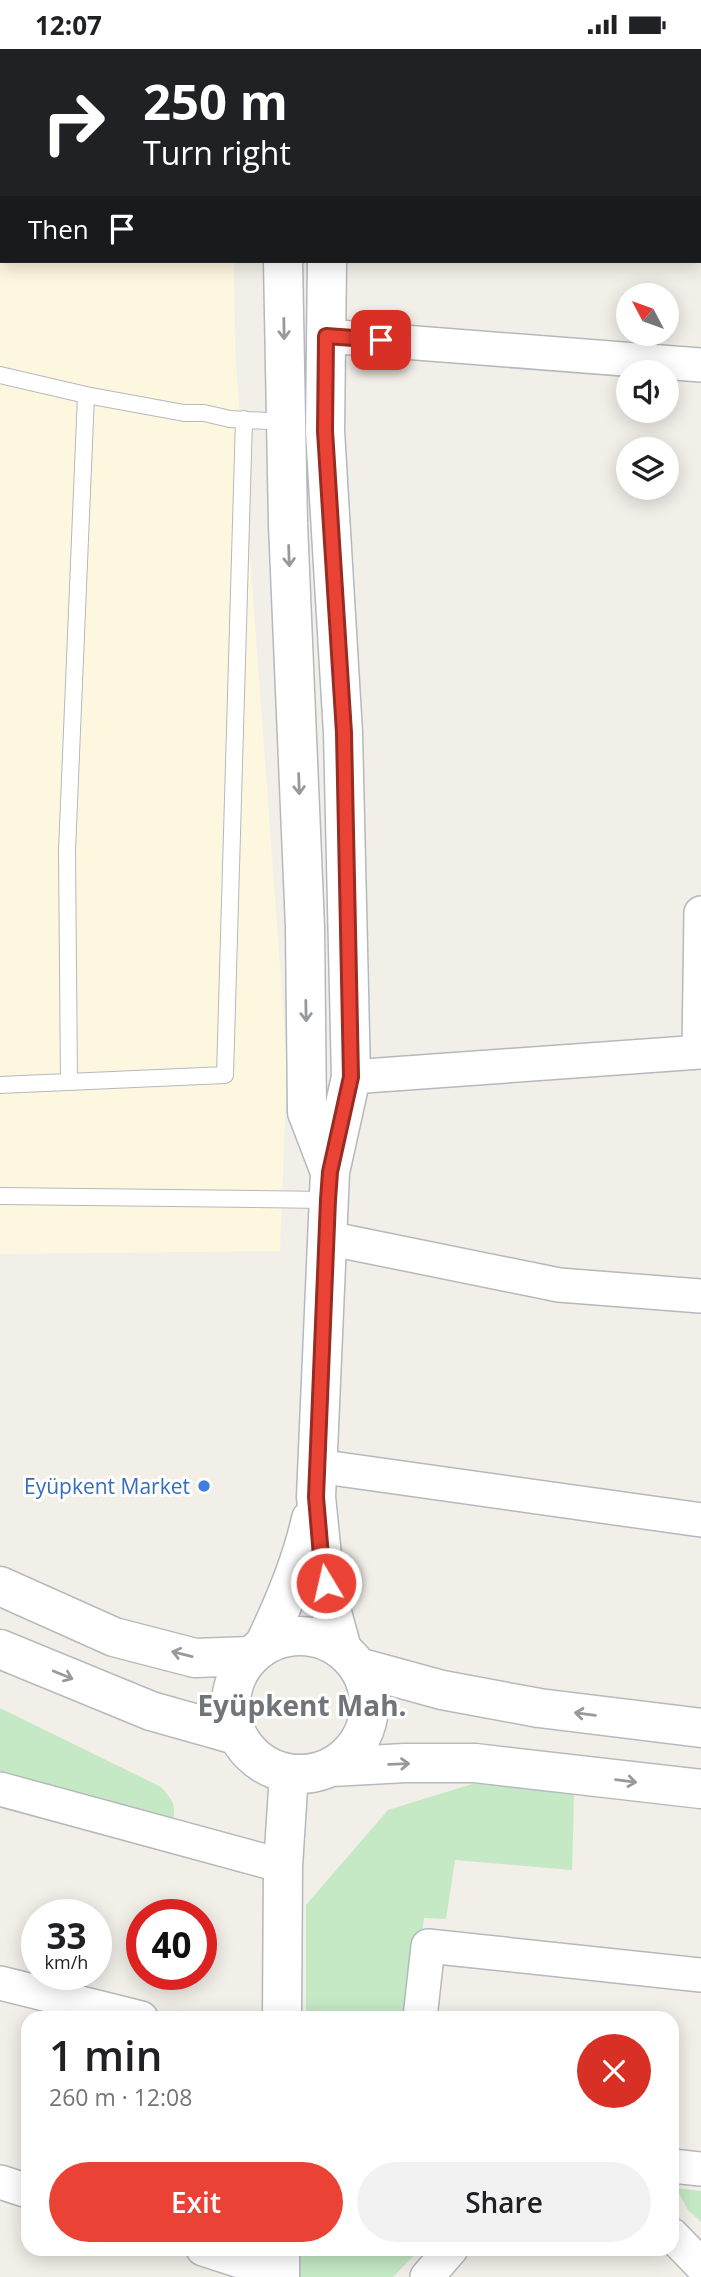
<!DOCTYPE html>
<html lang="en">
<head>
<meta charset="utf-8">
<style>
	:root { --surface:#fff; --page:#f2f2f2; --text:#202124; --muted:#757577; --accent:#ea4335 }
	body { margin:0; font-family:"Open Sans",sans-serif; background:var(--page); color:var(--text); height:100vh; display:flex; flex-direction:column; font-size:26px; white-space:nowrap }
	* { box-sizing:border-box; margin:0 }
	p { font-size:23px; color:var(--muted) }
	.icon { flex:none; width:38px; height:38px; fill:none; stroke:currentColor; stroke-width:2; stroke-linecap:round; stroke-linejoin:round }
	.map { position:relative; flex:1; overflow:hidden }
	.panel { position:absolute; left:21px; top:1962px; width:658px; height:245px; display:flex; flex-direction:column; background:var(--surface); border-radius:21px; box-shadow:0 4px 18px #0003 }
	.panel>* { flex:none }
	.hud { position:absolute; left:0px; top:0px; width:702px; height:214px; box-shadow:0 4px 18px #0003; background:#202124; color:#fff; overflow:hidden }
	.needle { width:46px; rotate:311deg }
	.controls { position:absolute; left:616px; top:234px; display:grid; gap:14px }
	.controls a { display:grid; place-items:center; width:63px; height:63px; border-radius:50%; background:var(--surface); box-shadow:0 4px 18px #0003; font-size:35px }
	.speed { position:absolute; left:21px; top:1850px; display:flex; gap:14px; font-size:35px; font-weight:700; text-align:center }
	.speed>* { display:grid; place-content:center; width:91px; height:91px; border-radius:50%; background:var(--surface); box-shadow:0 4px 18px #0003; line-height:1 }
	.speed small { font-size:18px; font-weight:400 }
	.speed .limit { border:10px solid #d22; background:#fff; color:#111 }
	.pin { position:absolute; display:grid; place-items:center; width:60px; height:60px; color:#fff; margin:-30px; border-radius:14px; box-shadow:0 4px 10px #0006 }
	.me { position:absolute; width:77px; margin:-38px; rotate:351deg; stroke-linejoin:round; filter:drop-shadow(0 0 5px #0008) }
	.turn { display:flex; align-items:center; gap:24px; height:147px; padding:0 28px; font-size:32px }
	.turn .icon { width:91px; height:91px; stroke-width:2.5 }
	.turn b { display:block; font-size:49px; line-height:60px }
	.then { display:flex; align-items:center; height:66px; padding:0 28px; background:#0003; gap:14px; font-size:26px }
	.round { display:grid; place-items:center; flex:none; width:74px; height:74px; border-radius:37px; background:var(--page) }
	.summary { display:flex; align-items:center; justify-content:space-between; height:119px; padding:0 28px }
	h1 { font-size:42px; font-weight:600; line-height:52px }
	.action { display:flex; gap:14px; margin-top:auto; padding:14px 28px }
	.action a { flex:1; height:80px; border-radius:42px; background:var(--accent); color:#fff; font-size:28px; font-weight:600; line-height:80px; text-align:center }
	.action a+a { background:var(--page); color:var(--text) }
	.status { display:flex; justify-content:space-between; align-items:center; height:49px; padding:0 35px; background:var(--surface); direction:ltr }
	.status svg { height:19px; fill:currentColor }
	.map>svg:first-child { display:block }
</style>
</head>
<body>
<div class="status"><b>12:07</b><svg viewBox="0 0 49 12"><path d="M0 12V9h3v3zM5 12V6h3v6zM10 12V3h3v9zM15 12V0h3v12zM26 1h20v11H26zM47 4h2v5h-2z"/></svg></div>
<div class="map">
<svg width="701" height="2228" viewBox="0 0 701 2228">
	<rect width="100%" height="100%" fill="#f1efe8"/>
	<path fill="#fef7e0" d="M0 0H233V2H2V212H234L235 301 287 1014 280 1202 0 1205Z"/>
	<path fill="#c5e8c5" d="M0 1659 161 1738C175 1753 178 1760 169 1780L0 1726Z
		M482 1732 574 1745 572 1821 455 1811 446 1870 424 1869 411 1969H306V1856L388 1761Z
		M676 2139 701 2142V2173L688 2161Z
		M300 2200H420L393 2228H300Z"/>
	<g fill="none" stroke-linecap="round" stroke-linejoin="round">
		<g stroke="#b5b8bc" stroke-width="18">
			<path id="service" d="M0 326 86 346 184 364H204L230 370 286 373
				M69 1033 67 802 86 346
				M0 1036 225 1026 244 370
				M0 1147 328 1151"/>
		</g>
		<g stroke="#b5b8bc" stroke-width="36">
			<path id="minor" d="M326 287 701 316
				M699 1003 701 864
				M351 1028 701 1003
				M327 1189 559 1236 701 1247
				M317 1417 701 1471
				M0 1740 283 1817
				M0 1934 141 1969
				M420 1969 428 1897 701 1926
				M672 2117 701 2120
				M0 2133 28 2142
				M672 2186 701 2216
				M203 2200 280 2225
				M427 2228 451 2200"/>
		</g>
		<g stroke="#b5b8bc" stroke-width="41">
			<path id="tertiary" d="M280 0V2
				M330 2V0
				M283 212 288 475 305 878 307 1063 330 1123
				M327 212 325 382 343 684 351 1028 330 1123 316 1448 322 1507 331 1560 342 1600
				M264 1596C284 1555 301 1515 311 1470
				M282 1969 283 1817 289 1725
				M280 2228V2200"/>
		</g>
		<g stroke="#b6babf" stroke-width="41">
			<path id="secondary" d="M0 1537 114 1588 195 1609 250 1607
				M231 1656a69 69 0 1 1 138 0a69 69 0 1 1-138 0Z
				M0 1600 151 1662 236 1686
				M358 1618 442 1641 539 1659 701 1679
				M331 1718 405 1714H475L701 1740"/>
		</g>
		<use href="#service" stroke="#fff" stroke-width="16"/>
		<use href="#minor" stroke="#fff" stroke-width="33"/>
		<use href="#tertiary" stroke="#fff" stroke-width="38"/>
		<use href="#secondary" stroke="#fff" stroke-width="38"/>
	</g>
	<defs><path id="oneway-shaft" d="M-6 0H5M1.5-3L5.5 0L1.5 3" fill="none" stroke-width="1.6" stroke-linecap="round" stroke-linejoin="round" transform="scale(1.75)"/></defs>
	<g stroke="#979a9d">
		<use href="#oneway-shaft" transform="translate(284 280) rotate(89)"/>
		<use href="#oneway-shaft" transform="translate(289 507) rotate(88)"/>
		<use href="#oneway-shaft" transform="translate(299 735) rotate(88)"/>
		<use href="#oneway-shaft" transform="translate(306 962) rotate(89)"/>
		<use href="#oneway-shaft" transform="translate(182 1605) rotate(-166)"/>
		<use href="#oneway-shaft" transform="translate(63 1626) rotate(22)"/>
		<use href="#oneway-shaft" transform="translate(585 1665) rotate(-173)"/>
		<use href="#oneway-shaft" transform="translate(399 1715) rotate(-2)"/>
		<use href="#oneway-shaft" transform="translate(626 1732) rotate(7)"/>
	</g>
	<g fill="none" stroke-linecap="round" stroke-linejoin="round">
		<g stroke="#982c22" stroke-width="18">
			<path id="route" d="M326 1534 321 1507 316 1448 328 1151 330 1123 351 1028 344 684 325 382 326 287 381 291"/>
		</g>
		<use href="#route" stroke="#ea4335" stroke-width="12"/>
	</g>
	<circle fill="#3f7fe0" stroke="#fff" stroke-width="2.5" cx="204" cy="1437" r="7"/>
	<g text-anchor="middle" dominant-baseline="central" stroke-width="6" stroke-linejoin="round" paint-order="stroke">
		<g font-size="21" fill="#366cbe" stroke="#fff" text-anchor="end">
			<text x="190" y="1437">Eyüpkent Market</text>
		</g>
		<g font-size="28" font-weight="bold" fill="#70757a" stroke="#fff">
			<text x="302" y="1656">Eyüpkent Mah.</text>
		</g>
	</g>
</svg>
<div class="controls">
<a><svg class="needle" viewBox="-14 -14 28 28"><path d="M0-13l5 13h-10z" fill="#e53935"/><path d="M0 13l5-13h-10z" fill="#757577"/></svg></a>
<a><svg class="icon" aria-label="sound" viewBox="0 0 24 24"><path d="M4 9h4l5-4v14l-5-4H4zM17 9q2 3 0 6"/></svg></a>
<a><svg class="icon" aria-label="layers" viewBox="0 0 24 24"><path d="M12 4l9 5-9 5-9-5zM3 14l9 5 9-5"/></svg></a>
</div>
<div class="speed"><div>33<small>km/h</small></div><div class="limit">40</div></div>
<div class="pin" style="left:381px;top:291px;background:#d93025"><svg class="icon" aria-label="arrive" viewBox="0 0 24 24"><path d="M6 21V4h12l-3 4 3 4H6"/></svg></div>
<svg class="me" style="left:326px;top:1534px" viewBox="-20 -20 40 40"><circle r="17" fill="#ea4335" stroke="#fff" stroke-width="3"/><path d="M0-11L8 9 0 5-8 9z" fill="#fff"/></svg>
<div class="hud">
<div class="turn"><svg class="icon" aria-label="right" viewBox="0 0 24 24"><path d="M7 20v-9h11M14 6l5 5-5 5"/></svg><div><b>250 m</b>Turn right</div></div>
<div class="then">Then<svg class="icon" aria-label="arrive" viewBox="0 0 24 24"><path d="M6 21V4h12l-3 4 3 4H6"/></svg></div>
</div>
<section class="panel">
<div class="summary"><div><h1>1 min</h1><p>260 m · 12:08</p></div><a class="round" style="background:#d93025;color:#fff"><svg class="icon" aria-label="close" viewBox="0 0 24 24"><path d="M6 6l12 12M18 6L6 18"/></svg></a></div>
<div class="action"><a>Exit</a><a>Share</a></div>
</section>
</div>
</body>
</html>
